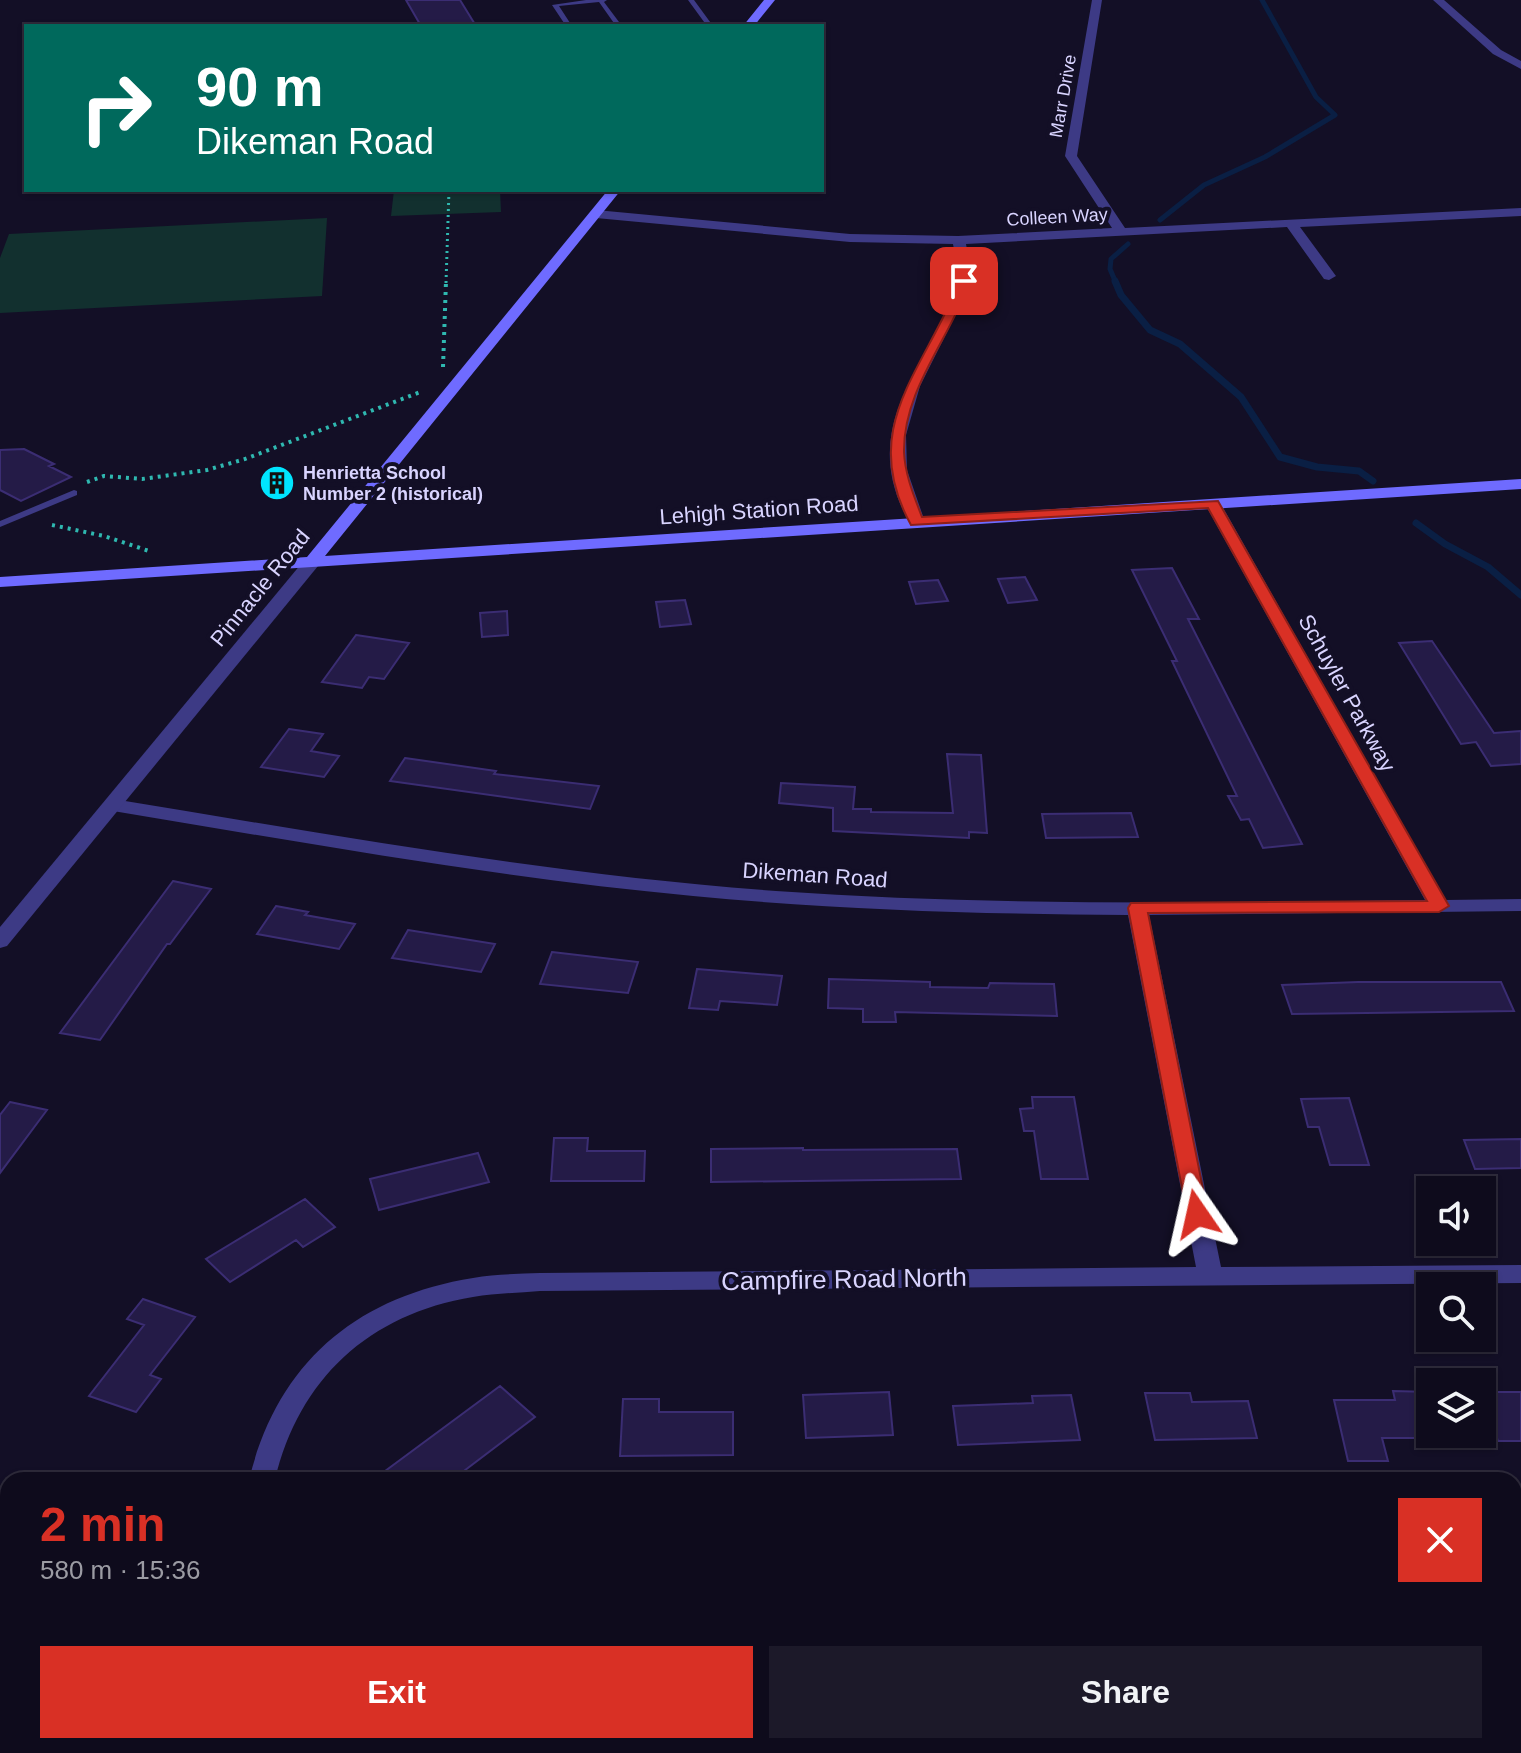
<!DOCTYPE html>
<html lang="en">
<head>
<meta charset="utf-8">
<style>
	:root { --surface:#0e0b1c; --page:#1c1929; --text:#f1f3f6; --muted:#9b9ba3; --line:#2e2b3b; --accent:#d93025 }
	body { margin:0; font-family:Helvetica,sans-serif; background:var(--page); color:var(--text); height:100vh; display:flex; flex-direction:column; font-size:30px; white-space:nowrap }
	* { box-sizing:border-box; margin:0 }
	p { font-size:26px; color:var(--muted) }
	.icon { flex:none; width:44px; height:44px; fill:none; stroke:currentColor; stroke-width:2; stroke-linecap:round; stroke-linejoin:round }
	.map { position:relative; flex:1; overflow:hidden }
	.details { position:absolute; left:0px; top:1472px; width:1522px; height:282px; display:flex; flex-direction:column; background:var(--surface); border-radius:24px 24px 0 0; box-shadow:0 2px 6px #0004,0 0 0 2px var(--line) }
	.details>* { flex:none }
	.hud { position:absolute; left:24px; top:24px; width:800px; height:168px; border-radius:0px; box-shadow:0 2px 6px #0004,0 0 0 2px var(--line); background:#00695c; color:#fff; overflow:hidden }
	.tools { position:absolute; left:1416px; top:1176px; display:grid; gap:16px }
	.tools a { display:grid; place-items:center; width:80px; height:80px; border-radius:0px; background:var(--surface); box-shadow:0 2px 6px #0004,0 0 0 2px var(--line); font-size:40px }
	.pin { position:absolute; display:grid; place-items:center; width:68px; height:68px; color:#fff; margin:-34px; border-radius:16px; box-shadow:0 4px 12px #0006 }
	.me { position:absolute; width:88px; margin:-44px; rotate:349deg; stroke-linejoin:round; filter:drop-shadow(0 0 6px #0008) }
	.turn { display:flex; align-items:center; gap:28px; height:168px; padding:0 40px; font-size:36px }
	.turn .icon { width:104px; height:104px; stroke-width:2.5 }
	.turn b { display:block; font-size:56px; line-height:68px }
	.round { display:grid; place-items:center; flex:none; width:84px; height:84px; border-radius:0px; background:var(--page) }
	.head { display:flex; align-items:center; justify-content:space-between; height:136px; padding:0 40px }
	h1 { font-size:48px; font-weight:800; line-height:60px; color:var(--accent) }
	.action { display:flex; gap:16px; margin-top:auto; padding:16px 40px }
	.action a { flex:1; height:92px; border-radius:0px; background:var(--accent); color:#fff; font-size:32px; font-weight:800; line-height:92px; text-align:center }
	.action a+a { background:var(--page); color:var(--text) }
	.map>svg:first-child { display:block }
</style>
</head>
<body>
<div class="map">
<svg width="1521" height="1753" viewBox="0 0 1521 1753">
	<rect width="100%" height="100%" fill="#130f26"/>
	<path fill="#12302f" d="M394 190H500L501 212 391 216Z
		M327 218 322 296 0 313V258L9 234Z"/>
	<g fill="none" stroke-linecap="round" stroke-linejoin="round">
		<path stroke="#0a1f44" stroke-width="5" d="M1160 220 1204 185 1265 157 1335 115 1316 97 1262 0
			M1116 283 1110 269 1111 259 1128 244"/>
		<path stroke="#0a1f44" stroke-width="7" d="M1115 281 1121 295 1150 330 1180 344 1241 397 1280 457 1317 467 1359 471 1373 481
			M1416 523 1445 544 1488 567 1521 595"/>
	</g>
	<path fill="#241b47" stroke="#3b2d73" stroke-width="2" d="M406 0H460L476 26H421Z
		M24 449 54 464 49 466 71 477 21 501 0 490V450Z
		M1172 568 1199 619H1188L1302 844 1263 848 1249 819 1241 820 1228 796H1237L1172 661H1177L1132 570Z
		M1025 577 1037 600 1008 603 998 579Z
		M938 580 948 601 916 604 909 582Z
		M685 600 691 624 660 627 656 602Z
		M507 611 508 635 482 637 480 613Z
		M356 635 409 643 384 679 369 677 362 688 322 682Z
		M1432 641 1494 733 1521 731V764L1491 766 1476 742 1461 744 1399 643Z
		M289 729 323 734 311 751 339 756 324 777 261 767Z
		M947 754 981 755 987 833 969 832V838L833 831V808L779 803 781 783 855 787 853 809H871V812L953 813Z
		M405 758 496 771 494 774 599 786 590 809 390 781Z
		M1131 813 1138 837 1046 838 1042 814Z
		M173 881 211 889 170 944H167L100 1040 60 1033Z
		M276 906 308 912 305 915 355 924 339 949 257 934Z
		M408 930 495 944 481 972 392 958Z
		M552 952 638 962 628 993 540 984Z
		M697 969 782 976 777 1005 720 1001 718 1010 689 1008Z
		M829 979 930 982V987L988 988 990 983 1054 984 1057 1016 895 1012 896 1022H863V1009L828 1008Z
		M1358 982H1501L1514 1011 1292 1014 1282 985Z
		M1032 1097H1074L1088 1179H1041L1034 1131H1024L1020 1109 1033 1108Z
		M1349 1098 1369 1165H1330L1319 1127H1308L1301 1099Z
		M10 1102 47 1110 0 1173V1115Z
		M554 1138H588L587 1151H645L644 1181H551Z
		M1521 1139V1168L1475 1169 1464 1140Z
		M803 1148V1150L957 1149 961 1179 711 1182V1149Z
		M478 1153 489 1182 379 1210 370 1179Z
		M305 1199 335 1227 303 1247 296 1240 230 1282 206 1259Z
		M143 1299 195 1317 150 1375 161 1379 136 1412 89 1396 144 1325 127 1319Z
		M500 1386 535 1417 452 1480H373Z
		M1393 1391 1430 1392V1438H1382L1388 1461H1348L1334 1400H1395Z
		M889 1392 893 1435 806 1438 803 1395Z
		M1482 1392H1521V1441H1498Z
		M1145 1393H1190L1192 1402 1248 1401 1257 1438 1155 1440Z
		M1071 1395 1080 1440 958 1445 953 1406 1033 1403 1032 1396Z
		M623 1399H659V1412H733V1455L620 1456Z"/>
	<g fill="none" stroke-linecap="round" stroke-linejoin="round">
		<path stroke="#2fb8b0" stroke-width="3" stroke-dasharray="2 4" stroke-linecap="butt" d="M446 283 449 190"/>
		<path stroke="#2fb8b0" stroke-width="4" stroke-dasharray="3 5" stroke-linecap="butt" d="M443 367 446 281
			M87 482 104 476 142 479 207 470 245 459 423 391
			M52 525 104 536 152 552"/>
		<path fill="#3d3a85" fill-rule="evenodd" d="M586 0H607L604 2 622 26H616L599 2 559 6 572 26H566L552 5Z
			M688 0H694L713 26H707Z
			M74 490 77 491V495L0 527V521Z"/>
		<path fill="#3d3a85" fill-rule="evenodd" d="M1092 0H1102L1077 156 1125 228 1521 208V216L1300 227 1336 276 1329 280 1324 279 1287 227 966 244 971 272 969 288 920 386 906 435 907 470 925 522 923 525H911C855 430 924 372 956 288L958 272 953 244 850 242 596 218 590 214 596 210 850 234 958 236 1112 228 1065 156Z
			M1433 0H1444L1501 50 1521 61V69L1493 54Z
			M1213 499 1221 504 1445 900 1521 899V911L1149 915 1221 1267 1521 1265V1283L540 1291C518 1293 495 1293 473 1297 369 1314 299 1379 275 1480H249C277 1364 355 1297 473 1278 495 1274 518 1274 540 1273L1196 1267 1128 915C983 914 838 910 693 896 499 878 306 843 113 811L103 805 106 801 113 799C333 835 553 875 776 891 992 906 1209 903 1425 900L1205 504Z
			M229 1746H259V1753H229Z"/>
		<path fill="#3d3a85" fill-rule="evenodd" d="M312 557 318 558 320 562 318 566 7 946 0 948V927L306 558Z"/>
		<path fill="#6f6bff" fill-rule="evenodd" d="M764 0H775L754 26H743Z
			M608 190H621L325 556 1521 479V489L0 587V577L307 557Z"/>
	</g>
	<path fill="#d93025" stroke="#8d1f18" stroke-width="2" d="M960 278 970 281C951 337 903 389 904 452 905 475 914 496 922 517L1218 501 1449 906 1439 912 1148 913 1208 1214 1205 1219H1190L1187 1214 1128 908 1131 903 1427 901 1208 508 911 525C861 434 915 380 951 301 954 293 956 285 960 278Z"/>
	<defs>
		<g id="building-disc" transform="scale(1.8)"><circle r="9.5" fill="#00e5ff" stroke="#130f26"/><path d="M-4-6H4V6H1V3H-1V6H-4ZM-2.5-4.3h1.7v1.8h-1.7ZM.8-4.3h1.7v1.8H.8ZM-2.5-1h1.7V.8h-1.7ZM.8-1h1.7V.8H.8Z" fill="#111"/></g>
	</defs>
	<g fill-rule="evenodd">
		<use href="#building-disc" x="277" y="483"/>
	</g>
	<g text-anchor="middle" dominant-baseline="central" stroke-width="8" stroke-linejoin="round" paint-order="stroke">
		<g font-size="18" fill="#d9d4ff" stroke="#130f26">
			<text transform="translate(1063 96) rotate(-80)">Marr Drive</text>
			<text transform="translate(1057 217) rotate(-3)">Colleen Way</text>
		</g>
		<g font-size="18" font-weight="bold" fill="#d9d4ff" stroke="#130f26" text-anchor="start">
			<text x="303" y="473">Henrietta School<tspan x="303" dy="21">Number 2 (historical)</tspan></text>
		</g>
		<g font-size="22" fill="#d9d4ff" stroke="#130f26">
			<text transform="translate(759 510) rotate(-4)">Lehigh Station Road</text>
			<text transform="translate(260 588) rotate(-51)">Pinnacle Road</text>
			<text transform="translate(1347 693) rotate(61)">Schuyler Parkway</text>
			<text transform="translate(815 875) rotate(4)">Dikeman Road</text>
		</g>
		<g font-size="26" fill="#d9d4ff" stroke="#130f26">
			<text transform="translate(844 1279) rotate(-1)">Campfire Road North</text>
		</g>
	</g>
</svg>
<div class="tools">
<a><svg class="icon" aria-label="sound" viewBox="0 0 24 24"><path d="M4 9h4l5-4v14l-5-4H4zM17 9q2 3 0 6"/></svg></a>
<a><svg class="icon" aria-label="search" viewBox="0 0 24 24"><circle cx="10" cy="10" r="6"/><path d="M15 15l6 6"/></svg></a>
<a><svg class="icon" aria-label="layers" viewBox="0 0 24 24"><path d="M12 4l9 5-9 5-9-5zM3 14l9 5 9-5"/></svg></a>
</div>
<div class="pin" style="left:964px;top:281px;background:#d93025"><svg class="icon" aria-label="arrive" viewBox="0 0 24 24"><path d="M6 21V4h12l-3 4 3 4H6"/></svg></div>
<svg class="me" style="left:1197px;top:1214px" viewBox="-20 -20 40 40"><path d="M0-17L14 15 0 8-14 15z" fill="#d93025" stroke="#fff" stroke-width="4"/></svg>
<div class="hud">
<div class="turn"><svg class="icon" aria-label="right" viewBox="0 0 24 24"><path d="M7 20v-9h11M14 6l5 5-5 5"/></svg><div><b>90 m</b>Dikeman Road</div></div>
</div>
<section class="details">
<div class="head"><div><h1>2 min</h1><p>580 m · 15:36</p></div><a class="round" style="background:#d93025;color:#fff"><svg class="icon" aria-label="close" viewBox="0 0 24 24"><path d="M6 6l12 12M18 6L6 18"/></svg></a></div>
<div class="action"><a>Exit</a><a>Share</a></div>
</section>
</div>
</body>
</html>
